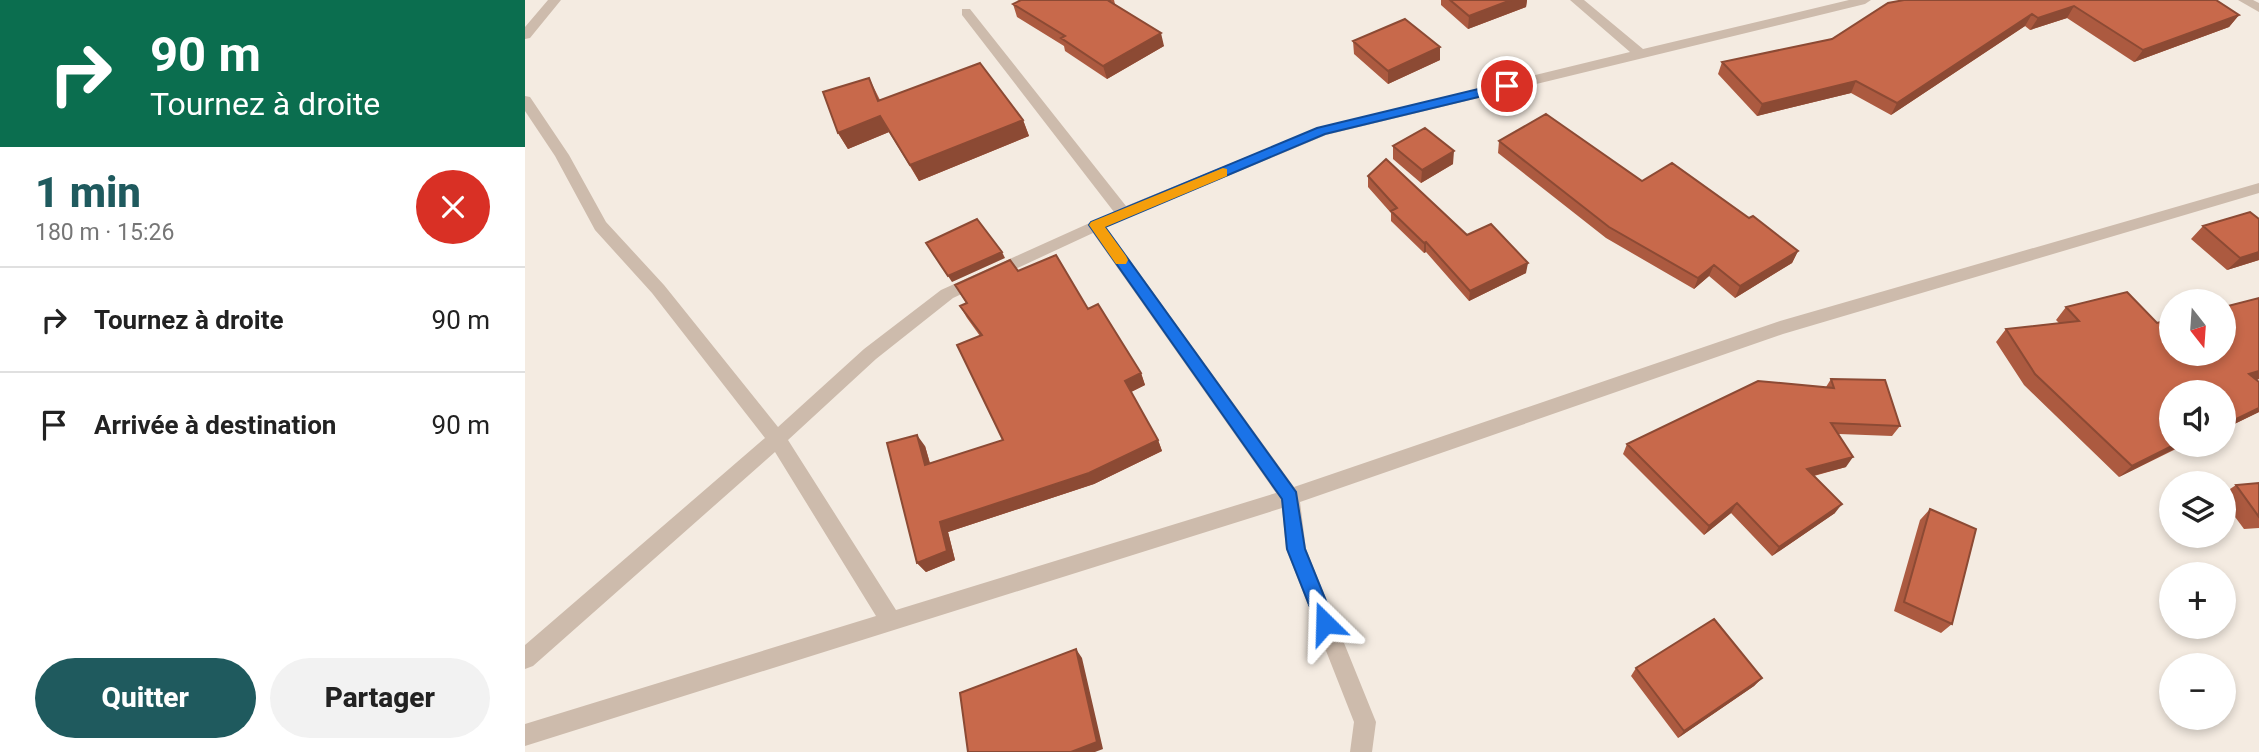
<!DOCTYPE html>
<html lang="fr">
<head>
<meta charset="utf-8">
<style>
	:root { --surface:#fff; --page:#f2f2f2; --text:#222; --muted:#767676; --line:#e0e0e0; --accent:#1f5a5e }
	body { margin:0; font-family:Roboto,sans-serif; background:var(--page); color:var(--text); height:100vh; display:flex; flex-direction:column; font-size:26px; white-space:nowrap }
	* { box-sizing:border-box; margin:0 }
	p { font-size:23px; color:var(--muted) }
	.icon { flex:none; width:38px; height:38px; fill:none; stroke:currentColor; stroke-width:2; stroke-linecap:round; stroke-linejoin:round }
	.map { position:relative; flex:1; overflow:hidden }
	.drawer { display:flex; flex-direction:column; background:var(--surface); width:525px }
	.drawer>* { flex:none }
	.guide { background:#0b6e4f; color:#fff; overflow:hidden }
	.needle { width:46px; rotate:163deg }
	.tools { position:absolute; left:1634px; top:289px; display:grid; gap:14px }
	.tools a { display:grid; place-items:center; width:77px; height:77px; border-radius:50%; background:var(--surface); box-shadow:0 4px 10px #0003; font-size:35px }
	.pin { position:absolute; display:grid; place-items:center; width:60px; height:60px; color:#fff; margin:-30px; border:4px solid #fff; border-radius:50%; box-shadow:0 2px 7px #0007 }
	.me { position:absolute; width:77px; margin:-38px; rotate:338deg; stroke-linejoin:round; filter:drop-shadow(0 0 5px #0008) }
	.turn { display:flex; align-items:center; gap:24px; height:147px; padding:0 35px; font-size:32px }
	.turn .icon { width:91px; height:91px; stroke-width:2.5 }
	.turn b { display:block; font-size:49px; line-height:60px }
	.round { display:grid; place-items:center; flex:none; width:74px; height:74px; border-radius:37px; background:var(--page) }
	.summary { display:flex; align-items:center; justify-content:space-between; height:119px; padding:0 35px }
	h1 { font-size:42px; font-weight:800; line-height:52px; color:var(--accent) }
	.action { display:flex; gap:14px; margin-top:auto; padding:14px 35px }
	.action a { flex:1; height:80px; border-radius:42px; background:var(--accent); color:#fff; font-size:28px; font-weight:800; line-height:80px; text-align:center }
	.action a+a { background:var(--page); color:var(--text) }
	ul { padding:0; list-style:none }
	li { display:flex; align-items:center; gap:21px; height:105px; padding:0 35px; border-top:2px solid var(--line) }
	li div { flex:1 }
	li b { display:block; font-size:26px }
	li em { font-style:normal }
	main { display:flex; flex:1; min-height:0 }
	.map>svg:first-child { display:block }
</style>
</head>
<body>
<main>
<section class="drawer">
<div class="guide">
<div class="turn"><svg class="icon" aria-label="right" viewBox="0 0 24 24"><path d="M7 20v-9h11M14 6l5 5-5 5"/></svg><div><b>90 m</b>Tournez à droite</div></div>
</div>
<div class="summary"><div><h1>1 min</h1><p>180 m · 15:26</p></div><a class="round" style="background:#d93025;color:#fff"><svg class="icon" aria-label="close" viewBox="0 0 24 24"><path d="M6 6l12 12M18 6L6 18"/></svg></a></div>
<ul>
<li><svg class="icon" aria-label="right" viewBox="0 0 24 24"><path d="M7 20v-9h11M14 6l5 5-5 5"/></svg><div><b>Tournez à droite</b></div><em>90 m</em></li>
<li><svg class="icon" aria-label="arrive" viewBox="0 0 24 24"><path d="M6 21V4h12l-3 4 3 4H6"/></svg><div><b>Arrivée à destination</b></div><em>90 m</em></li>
</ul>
<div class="action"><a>Quitter</a><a>Partager</a></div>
</section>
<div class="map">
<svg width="1734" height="752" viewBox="0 0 1734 752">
	<rect width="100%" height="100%" fill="#f4ebe1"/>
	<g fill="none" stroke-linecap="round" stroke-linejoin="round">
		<path fill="#cdbbac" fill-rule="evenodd" d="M23 0H36L5 38 0 39V27Z
			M1045 0H1059L1118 49 1324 0H1346L1340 4 801 135 581 227 769 487 1255 321 1734 183V193L1258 334 775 502 781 549 851 722 847 752H825L829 722 761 549 757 508 0 746V724L351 616 250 452 8 666 0 669V645L240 438 127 293 70 230 30 156 0 111V96L5 97 44 155 81 222 139 285 253 427 339 349 416 290 589 212 437 15V9H445L601 206 792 128 1105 52ZM568 233 751 493 371 610 263 440 351 359 428 298Z
			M1713 0H1728L1734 3V12Z"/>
	</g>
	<path fill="#ac5a40" d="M496 0H589L590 4 639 46 582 79 540 51 539 46 492 17 488 4Z
		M916 0H1002L1001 7 943 29 916 5Z
		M1379 0H1691L1714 15 1704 27 1609 62 1542 18 1505 30 1500 26 1366 115 1326 93 1232 116 1193 74 1197 62 1307 39Z
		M828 41 915 47V60L863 84 829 54Z
		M344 78 355 100 498 120 504 136 394 181 364 132 323 149 313 133Z
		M974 141 1117 181 1224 218 1273 251 1267 263 1210 298 1184 276 1169 289 1081 238 973 153Z
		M868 146 928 164 896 183 868 159Z
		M843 176 942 235 1001 273 944 301 901 252 899 253 866 221V213L843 187Z
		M1734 219V260L1702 270 1666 239 1678 226Z
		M493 271 563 309 616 373 620 385 606 392 633 440 637 451 569 484 423 532 430 560 401 572 392 563 400 446 405 463 478 440 455 336 442 318 435 306 441 303 430 285Z
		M1734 298V379L1732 380 1734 412 1699 429V392L1647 444H1668L1661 448 1659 445 1594 477 1499 385 1471 342 1481 329 1534 323 1531 320 1541 307 1632 323Z
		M1306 379 1375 426 1367 436 1314 434 1321 467 1289 476 1310 513 1247 556 1206 513 1179 535 1098 454 1102 444 1301 387Z
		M1734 483V528L1719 529 1699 502V493L1711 485Z
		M1405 509 1427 624 1416 633 1369 611 1395 520Z
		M1111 668 1237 678 1229 686 1153 738 1106 676Z"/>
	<path fill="#8c4a34" d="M986 0H1002L1001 7 943 29 944 16Z
		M1549 6 1542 18 1505 30 1513 18Z
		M1507 14 1500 26 1366 115 1372 103Z
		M1714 15 1704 27 1609 62 1618 50Z
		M636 33 639 46 582 79 578 66Z
		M915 47V60L863 84V71Z
		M1331 81 1326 93 1232 116 1237 104Z
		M355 116 364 132 323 149 313 133Z
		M498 120 504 136 394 181 385 165Z
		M929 151 928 164 896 183 897 170Z
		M901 242V252L899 253V243Z
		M1273 251 1267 263 1210 298 1215 286Z
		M477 252 480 258 427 282 423 276Z
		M1734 252V260L1702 270 1715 258Z
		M1003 263 1001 273 944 301 945 291Z
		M1189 265 1184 276 1169 289 1173 278Z
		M1734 371V379L1710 385 1724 374Z
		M616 373 620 385 604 393 600 381Z
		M1734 408V412L1699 429V425Z
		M392 435 400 446 408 475 400 465Z
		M633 440 637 451 569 484 423 532 430 560 401 572 392 563 415 522Z
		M1651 444H1659L1594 477 1607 466Z
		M1328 457 1321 467 1275 479 1282 469Z
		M1212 503 1206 513 1179 535 1184 526Z
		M1317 504 1310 513 1247 556 1254 547Z
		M551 649 557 658 578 749 570 752H546Z
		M1237 678 1229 686 1153 738 1159 731Z"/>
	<path fill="#c8694b" stroke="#8c4a34" stroke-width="2" d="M496 0H585L584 1 636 33 578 66 536 38 540 36 488 4Z
		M925 0H986L944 16Z
		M1379 0H1691L1714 15 1618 50 1549 6 1513 18 1507 14 1372 103 1331 81 1237 104 1197 62 1307 39 1363 3Z
		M880 19 915 47 863 71 828 41Z
		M455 63 498 120 385 165 355 116 313 133 298 92 344 78 353 101Z
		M1021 114 1117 181 1147 163 1224 218 1228 216 1273 251 1215 286 1189 265 1173 278 1084 227 974 141Z
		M900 128 929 151 897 170 868 146Z
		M861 159 942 235 966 224 1003 263 945 291 901 242 899 243 866 211 872 208 843 176Z
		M1725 212 1734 219V252L1715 258 1678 226Z
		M452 219 477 252 423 276 401 243Z
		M531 255 563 309 573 304 616 373 600 381 633 440 564 473 415 522 422 551 392 563 362 443 392 435 400 465 478 440 432 345 457 335 435 306 442 303 430 285 485 260 493 271Z
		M1602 292 1632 323 1647 319V354H1699V307L1734 298V371L1724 374 1734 382V408L1699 425V392H1647V444H1651L1607 466 1510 374 1481 329 1554 321 1541 307Z
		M1306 379 1360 380 1375 426 1306 423 1328 457 1282 469 1317 504 1254 547 1212 503 1184 526 1102 444 1233 381 1309 388Z
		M1734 483V517L1711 485Z
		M1405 509 1451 529 1427 624 1379 602Z
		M1189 619 1237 678 1159 731 1111 668Z
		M551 649 572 742 546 752H443L435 693Z"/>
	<path fill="#1a73e8" stroke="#114b97" stroke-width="2" d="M982 82 988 86 987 89 800 134 580 227 771 492 780 549 810 623 807 630 800 632 794 630 762 549 757 499 564 225 566 222 792 128Z"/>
	<path fill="#f59e0b" d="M698 168 702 169V176L580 227 601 256 603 260 601 264H591L564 225 566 222Z"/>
</svg>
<div class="tools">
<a><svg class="needle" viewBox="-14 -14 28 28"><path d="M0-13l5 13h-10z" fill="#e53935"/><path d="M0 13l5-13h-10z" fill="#767676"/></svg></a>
<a><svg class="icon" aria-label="sound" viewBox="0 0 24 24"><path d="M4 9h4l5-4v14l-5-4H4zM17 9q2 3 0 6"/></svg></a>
<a><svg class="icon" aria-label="layers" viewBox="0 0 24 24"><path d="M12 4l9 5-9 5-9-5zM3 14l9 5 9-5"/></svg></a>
<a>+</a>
<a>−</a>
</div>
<div class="pin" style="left:982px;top:86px;background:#d93025"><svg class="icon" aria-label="arrive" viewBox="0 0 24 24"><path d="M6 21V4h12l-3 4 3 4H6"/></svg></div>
<svg class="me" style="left:800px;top:623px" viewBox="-20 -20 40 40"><path d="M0-17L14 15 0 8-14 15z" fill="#1a73e8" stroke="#fff" stroke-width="4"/></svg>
</div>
</main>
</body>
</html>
